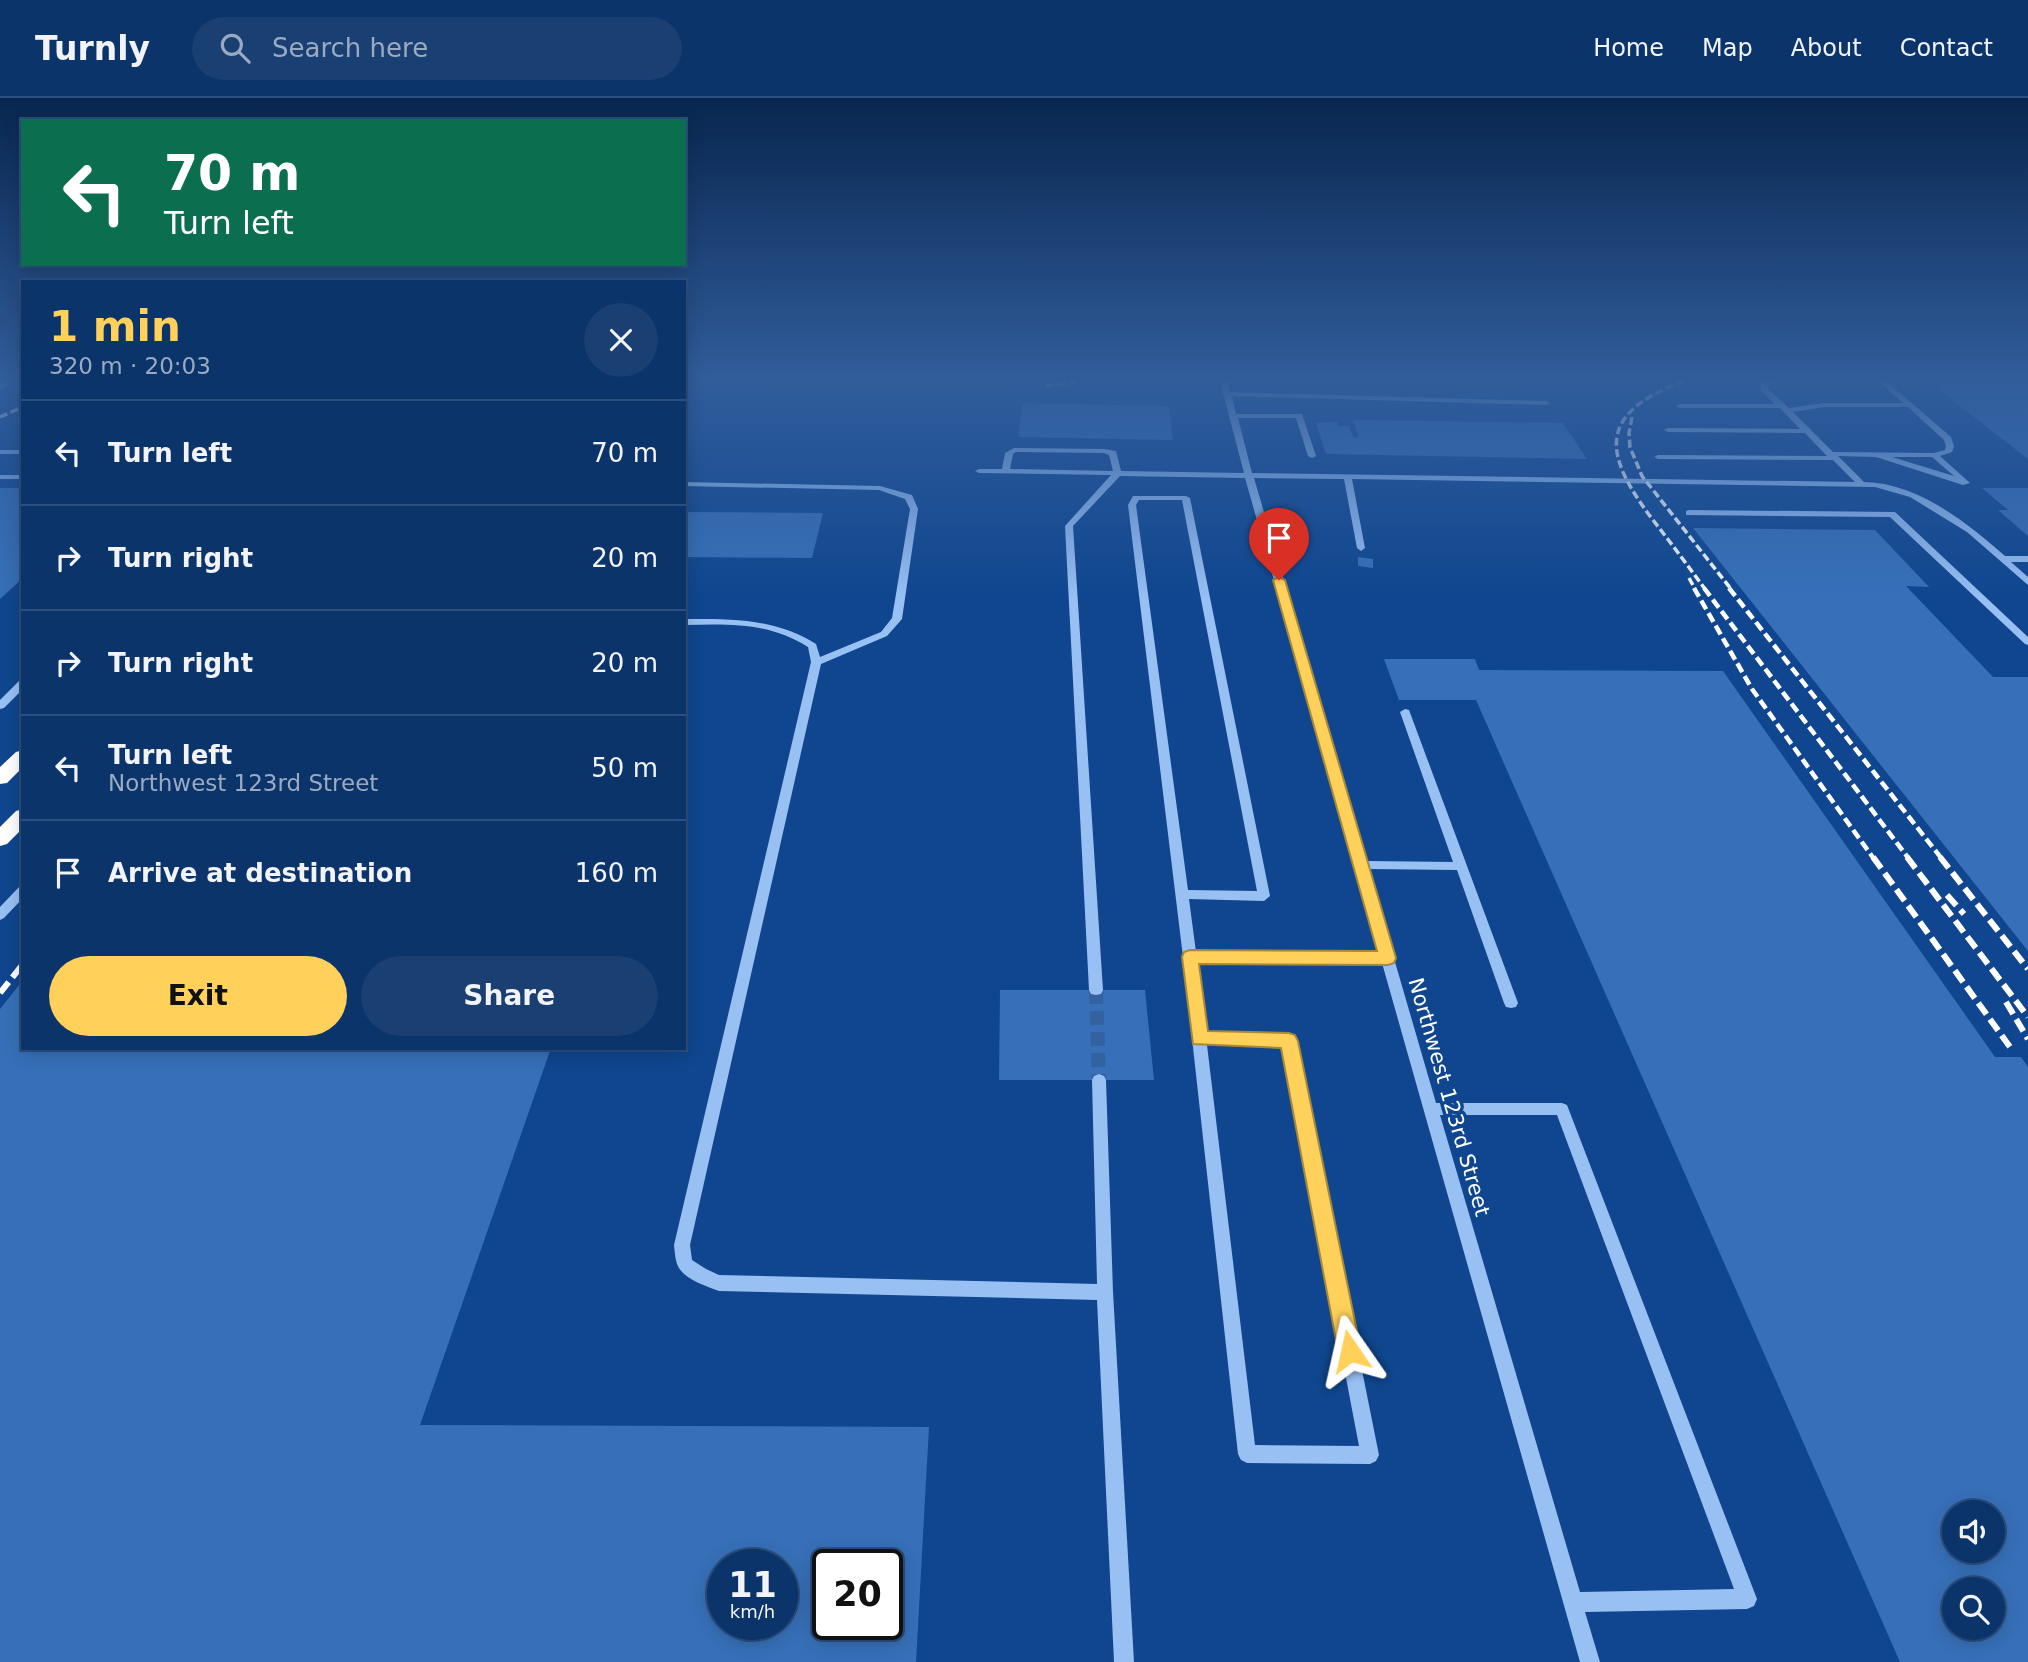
<!DOCTYPE html>
<html lang="en">
<head>
<meta charset="utf-8">
<style>
	:root { --surface:#0b346b; --page:#193f73; --text:#f1f3f6; --muted:#9aaac1; --line:#2b4f7e; --accent:#ffd15a }
	body { margin:0; font-family:"DejaVu Sans",sans-serif; background:var(--page); color:var(--text); height:100vh; display:flex; flex-direction:column; font-size:26px; white-space:nowrap }
	* { box-sizing:border-box; margin:0 }
	p { font-size:23px; color:var(--muted) }
	.icon { flex:none; width:38px; height:38px; fill:none; stroke:currentColor; stroke-width:2; stroke-linecap:round; stroke-linejoin:round }
	.map { position:relative; flex:1; overflow:hidden }
	.sheet { position:absolute; left:21px; top:182px; width:665px; height:770px; display:flex; flex-direction:column; background:var(--surface); border-radius:0px; box-shadow:0 4px 18px #0003,0 0 0 2px var(--line) }
	.sheet>* { flex:none }
	.hud { position:absolute; left:21px; top:21px; width:665px; height:147px; border-radius:0px; box-shadow:0 4px 18px #0003,0 0 0 2px var(--line); background:#0b6e4f; color:#fff; overflow:hidden }
	.controls { position:absolute; left:1942px; top:1402px; display:grid; gap:14px }
	.controls a { display:grid; place-items:center; width:63px; height:63px; border-radius:50%; background:var(--surface); box-shadow:0 4px 18px #0003,0 0 0 2px var(--line); font-size:35px }
	.speed { position:absolute; left:707px; top:1451px; display:flex; gap:14px; font-size:35px; font-weight:700; text-align:center }
	.speed>* { display:grid; place-content:center; width:91px; height:91px; border-radius:50%; background:var(--surface); box-shadow:0 4px 18px #0003,0 0 0 2px var(--line); line-height:1 }
	.speed small { font-size:18px; font-weight:400 }
	.speed .limit { border:4px solid #111; border-radius:10px; background:#fff; color:#111 }
	.pin { position:absolute; display:grid; place-items:center; width:60px; height:60px; color:#fff; margin:-72px -30px; border-radius:50% 50% 50% 0; rotate:-45deg; box-shadow:0 0 7px #0007 }
	.pin .icon { rotate:45deg }
	.me { position:absolute; width:77px; margin:-38px; rotate:349deg; stroke-linejoin:round; filter:drop-shadow(0 0 5px #0008) }
	.turn { display:flex; align-items:center; gap:24px; height:147px; padding:0 28px; font-size:32px }
	.turn .icon { width:91px; height:91px; stroke-width:2.5 }
	.turn b { display:block; font-size:49px; line-height:60px }
	.round { display:grid; place-items:center; flex:none; width:74px; height:74px; border-radius:37px; background:var(--page) }
	.head { display:flex; align-items:center; justify-content:space-between; height:119px; padding:0 28px }
	h1 { font-size:42px; font-weight:700; line-height:52px; color:var(--accent) }
	.button { display:flex; gap:14px; margin-top:auto; padding:14px 28px }
	.button a { flex:1; height:80px; border-radius:42px; background:var(--accent); color:#111; font-size:28px; font-weight:700; line-height:80px; text-align:center }
	.button a+a { background:var(--page); color:var(--text) }
	ul { padding:0; list-style:none }
	li { display:flex; align-items:center; gap:21px; height:105px; padding:0 28px; border-top:2px solid var(--line) }
	li div { flex:1 }
	li b { display:block; font-size:26px }
	li em { font-style:normal }
	header { display:flex; align-items:center; gap:42px; box-sizing:border-box; height:98px; padding:0 35px; background:var(--surface); border-bottom:2px solid var(--line) }
	header strong { font-size:33px }
	nav { display:flex; gap:38px; margin-inline-start:auto; font-size:24px }
	.search { width:490px; height:63px; background:var(--page); display:flex; align-items:center; gap:18px; box-sizing:border-box; padding:0 24px; border-radius:38px; color:var(--muted); font-size:26px }
	.map>svg:first-child { display:block }
</style>
</head>
<body>
<header>
<strong>Turnly</strong>
<div class="search"><svg class="icon" aria-label="search" viewBox="0 0 24 24"><circle cx="10" cy="10" r="6"/><path d="M15 15l6 6"/></svg>Search here</div>
<nav><a>Home</a><a>Map</a><a>About</a><a>Contact</a></nav>
</header>
<div class="map">
<svg width="2028" height="1564" viewBox="0 0 2028 1564">
	<rect width="100%" height="100%" fill="#0f468f"/>
	<path fill="#3770b9" fill-rule="evenodd" d="M1928 283H2028V361Z
		M1022 305 1169 308 1173 342 1019 339Z
		M1353 322 1563 325 1587 361 1326 356 1316 325 1337 324 1339 328H1349L1353 339 1359 340Z
		M0 390H23V480L0 501Z
		M1982 390H2028V438L1998 412H2008Z
		M684 414 823 415 812 460 684 459Z
		M1693 430 1875 432 1929 489 1906 488 1993 579H2028V853Z
		M1358 459 1373 461V470L1358 468Z
		M1384 561H1475L1479 572 1723 573 1995 959H2021L2028 969V1564H1900L1476 602H1399ZM1955 1414H1993V1452H1955ZM1955 1491H1993V1530H1955Z
		M23 882V950H551L420 1327 929 1329 916 1564H0V911ZM723 1466H782V1526H723ZM828 1466H887V1526H828Z
		M1000 892H1145L1154 982H999Z"/>
	<g fill="none" stroke-linecap="round" stroke-linejoin="round">
		<path stroke="#3362a0" stroke-width="14" stroke-dasharray="14 7" stroke-linecap="butt" d="M1096 892 1099 982"/>
		<path fill="#98c0f3" fill-rule="evenodd" d="M5 283H14L0 292V287Z
			M1220 283H1228L1230 294 1546 303 1550 305 1546 307 1232 298 1236 316H1302L1316 358 1312 360 1308 358 1296 320H1238L1252 375 1855 384 1833 362 1658 361 1654 359 1658 357 1827 358 1805 335 1668 334 1664 332 1668 330 1800 331 1780 310H1680L1676 308 1680 306H1775L1761 293 1760 285 1763 283H1786L1768 287 1769 292 1789 310 1824 305H1903L1878 283H1886L1951 339 1954 348 1952 354 1940 358 1970 385 1963 387 1876 359 1838 358 1864 384C1918 385 1966 424 2005 458H2028V464H2011L2028 479V487L1967 434 1910 399 1875 389 1352 381 1365 450 1361 453 1357 450 1344 381 1254 380 1366 763 1453 764 1400 614 1405 611 1409 612 1518 905 1516 909 1511 910 1506 909 1504 905 1457 772 1368 771 1436 1005H1562L1567 1007 1757 1501 1754 1508 1747 1511 1585 1514 1600 1564H1580L1382 865 1197 864 1206 935 1289 937 1294 939 1296 943 1379 1357 1376 1363 1370 1366 1247 1365 1241 1362 1238 1356 1183 859 1128 407 1133 398H1186L1190 400 1270 798 1264 803 1189 801 1196 854 1380 855 1245 380 1120 378 1073 428 1103 892 1101 896 1096 897 1091 896 1089 892 1065 428 1111 377 979 375 975 373 979 371H1002L1005 355 1014 350 1104 351 1116 353 1121 373 1244 375ZM1824 309H1908L1944 342 1946 348 1945 352 1934 355 1833 354 1793 314ZM1016 354 1104 355 1109 357 1113 373 1010 371 1013 356ZM1892 359H1932L1954 378ZM1139 402H1182L1257 793 1188 792 1136 407ZM1207 947 1283 949 1359 1348 1255 1347ZM1440 1017H1557L1734 1491 1580 1494Z
			M0 352H23V356H0Z
			M0 377H23V381H0Z
			M684 384 880 388 912 397 918 411 902 521 887 538 821 566 690 1147 692 1162 706 1171 719 1177 1097 1186 1092 982 1094 978 1099 976 1104 978 1106 982 1113 1194 1134 1564H1114L1097 1202 719 1193C706 1188 686 1182 679 1170 675 1164 675 1154 674 1147L811 564 808 549C768 524 730 526 684 527V521C731 521 775 520 816 546L820 559 881 534 892 520 910 411 905 401 879 392 684 388Z
			M1689 412 1895 414 2028 539V547L2025 546 1890 419 1686 417V413Z
			M23 582V591L4 610 0 611V602L19 583Z
			M23 788V800L4 820 0 822V809L19 789Z"/>
		<path fill="#fff" fill-rule="evenodd" d="M23 652V669L7 685 0 686V669L16 654Z
			M23 711V730L7 746 0 748V729L16 713Z"/>
		<path stroke="#fff" stroke-width="3.5" stroke-dasharray="8 3.5" stroke-linecap="butt" d="M1684 283C1596 316 1603 356 1653 422 1671 445 1688 468 1705 491
			M1046 288 1081 283
			M0 319 23 309
			M1632 319 1629 335 1630 349 1642 378 1731 491
			M1689 480 1695 491"/>
		<path stroke="#fff" stroke-width="4.5" stroke-dasharray="10 4.5" stroke-linecap="butt" d="M1694 490 1752 591 1874 761
			M1704 490 1909 761
			M1729 490 1942 761"/>
		<path stroke="#fff" stroke-width="6" stroke-dasharray="14 6" stroke-linecap="butt" d="M1873 759 2010 949
			M1907 759 2028 919
			M1940 759 2028 871
			M1947 797 1964 816
			M0 895 23 866
			M2006 904 2028 941"/>
	</g>
	<linearGradient id="sky" x2="0" y2="1"><stop stop-color="#08264f"/><stop offset="0.56" stop-color="#315d9b"/><stop offset="1" stop-color="#315d9b" stop-opacity="0"/></linearGradient>
	<rect width="2028" height="502" fill="url(#sky)"/>
	<path fill="#ffd15a" stroke="#a6883a" stroke-width="2" d="M1279 479 1285 482 1396 860 1394 865 1388 867 1199 866 1208 933 1289 935 1295 937 1298 943 1361 1253 1357 1261 1350 1264 1342 1261 1338 1253 1281 950 1193 946 1182 859 1184 854 1190 852 1377 853 1273 482Z"/>
	<g text-anchor="middle" dominant-baseline="central" stroke-width="7" stroke-linejoin="round" paint-order="stroke">
		<g font-size="21" fill="#fff" stroke="#0f468f">
			<text transform="translate(1449 999) rotate(74)">Northwest 123rd Street</text>
		</g>
	</g>
</svg>
<div class="controls">
<a><svg class="icon" aria-label="sound" viewBox="0 0 24 24"><path d="M4 9h4l5-4v14l-5-4H4zM17 9q2 3 0 6"/></svg></a>
<a><svg class="icon" aria-label="search" viewBox="0 0 24 24"><circle cx="10" cy="10" r="6"/><path d="M15 15l6 6"/></svg></a>
</div>
<div class="speed"><div>11<small>km/h</small></div><div class="limit">20</div></div>
<div class="pin" style="left:1279px;top:482px;background:#d93025"><svg class="icon" aria-label="arrive" viewBox="0 0 24 24"><path d="M6 21V4h12l-3 4 3 4H6"/></svg></div>
<svg class="me" style="left:1350px;top:1253px" viewBox="-20 -20 40 40"><path d="M0-17L14 15 0 8-14 15z" fill="#ffd15a" stroke="#fff" stroke-width="4"/></svg>
<div class="hud">
<div class="turn"><svg class="icon" aria-label="left" viewBox="0 0 24 24"><path d="M17 20v-9H6M10 6l-5 5 5 5"/></svg><div><b>70 m</b>Turn left</div></div>
</div>
<section class="sheet">
<div class="head"><div><h1>1 min</h1><p>320 m · 20:03</p></div><a class="round"><svg class="icon" aria-label="close" viewBox="0 0 24 24"><path d="M6 6l12 12M18 6L6 18"/></svg></a></div>
<ul>
<li><svg class="icon" aria-label="left" viewBox="0 0 24 24"><path d="M17 20v-9H6M10 6l-5 5 5 5"/></svg><div><b>Turn left</b></div><em>70 m</em></li>
<li><svg class="icon" aria-label="right" viewBox="0 0 24 24"><path d="M7 20v-9h11M14 6l5 5-5 5"/></svg><div><b>Turn right</b></div><em>20 m</em></li>
<li><svg class="icon" aria-label="right" viewBox="0 0 24 24"><path d="M7 20v-9h11M14 6l5 5-5 5"/></svg><div><b>Turn right</b></div><em>20 m</em></li>
<li><svg class="icon" aria-label="left" viewBox="0 0 24 24"><path d="M17 20v-9H6M10 6l-5 5 5 5"/></svg><div><b>Turn left</b><p>Northwest 123rd Street</p></div><em>50 m</em></li>
<li><svg class="icon" aria-label="arrive" viewBox="0 0 24 24"><path d="M6 21V4h12l-3 4 3 4H6"/></svg><div><b>Arrive at destination</b></div><em>160 m</em></li>
</ul>
<div class="button"><a>Exit</a><a>Share</a></div>
</section>
</div>
</body>
</html>
